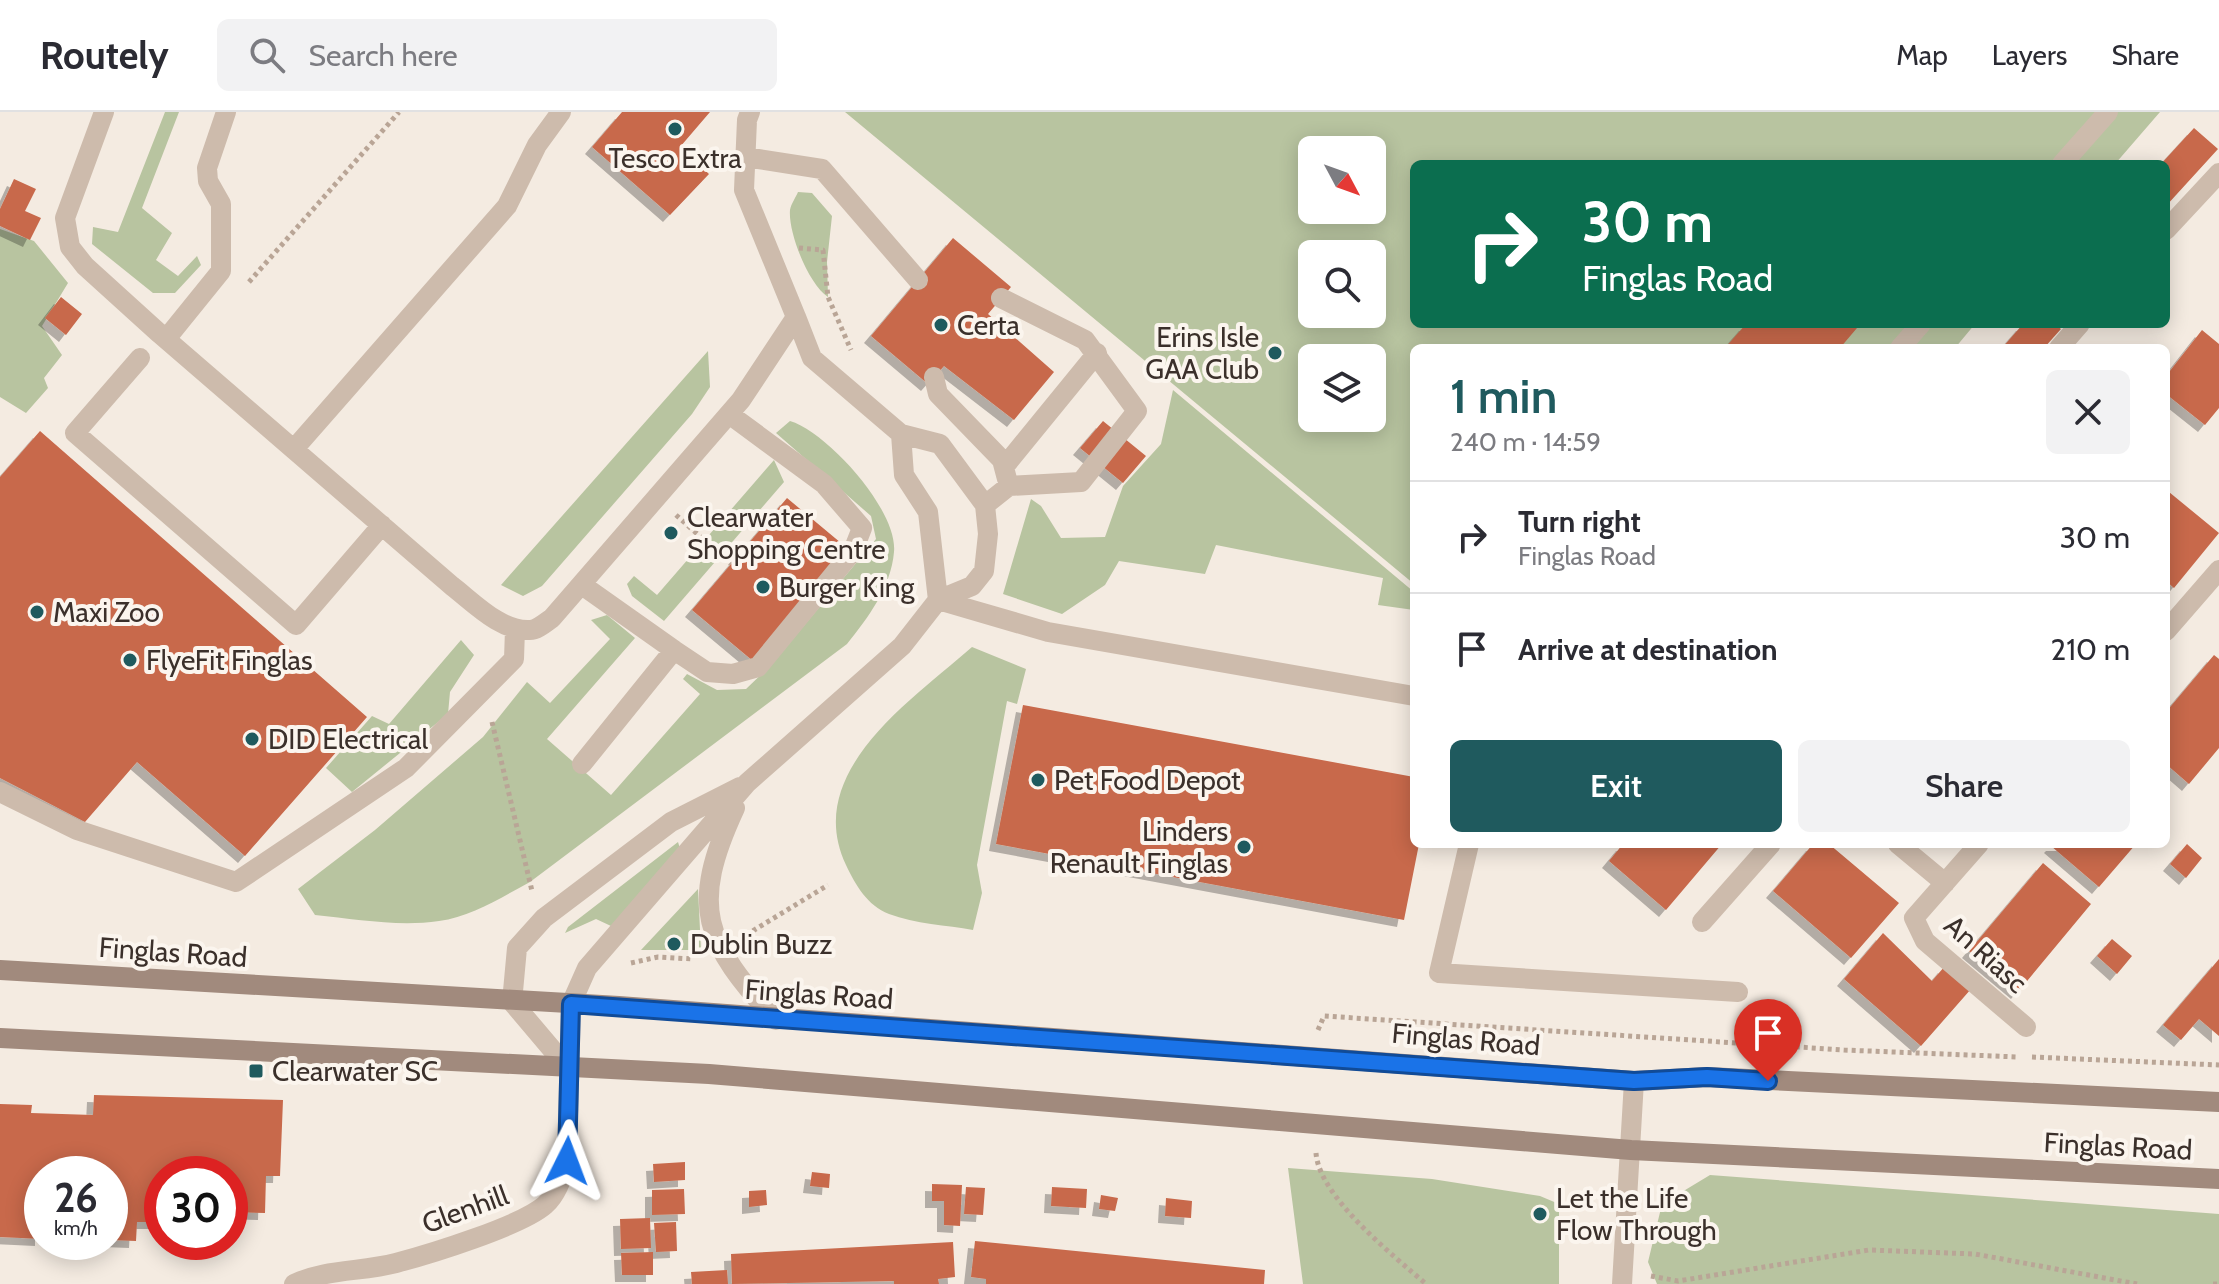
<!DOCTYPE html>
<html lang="en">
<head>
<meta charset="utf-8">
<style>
	:root { --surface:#fff; --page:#f2f2f3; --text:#2b2b33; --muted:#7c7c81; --line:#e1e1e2; --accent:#1f5a5e }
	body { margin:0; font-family:Cabin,sans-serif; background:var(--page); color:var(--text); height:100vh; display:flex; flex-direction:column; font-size:30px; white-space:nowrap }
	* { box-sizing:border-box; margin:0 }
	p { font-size:26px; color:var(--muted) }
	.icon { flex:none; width:44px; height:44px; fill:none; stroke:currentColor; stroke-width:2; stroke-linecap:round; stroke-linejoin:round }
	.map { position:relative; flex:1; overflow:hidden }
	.sheet { position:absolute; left:1410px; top:232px; width:760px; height:504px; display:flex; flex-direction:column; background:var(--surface); border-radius:12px; box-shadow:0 4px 20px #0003 }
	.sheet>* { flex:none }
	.banner { position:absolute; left:1410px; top:48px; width:760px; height:168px; border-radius:12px; box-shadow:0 4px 20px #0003; background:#0b6e4f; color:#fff; overflow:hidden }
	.needle { width:52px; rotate:131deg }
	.fabs { position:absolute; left:1298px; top:24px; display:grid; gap:16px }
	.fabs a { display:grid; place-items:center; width:88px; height:88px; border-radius:12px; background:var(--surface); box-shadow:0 4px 20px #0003; font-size:40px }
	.speed { position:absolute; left:24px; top:1044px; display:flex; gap:16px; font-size:40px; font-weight:700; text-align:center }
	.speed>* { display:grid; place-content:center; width:104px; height:104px; border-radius:50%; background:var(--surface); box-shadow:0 4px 20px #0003; line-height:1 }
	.speed small { font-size:20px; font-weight:400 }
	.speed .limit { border:12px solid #d22; background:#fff; color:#111 }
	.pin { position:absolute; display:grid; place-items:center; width:68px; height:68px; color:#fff; margin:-82px -34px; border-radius:50% 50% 50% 0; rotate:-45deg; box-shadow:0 0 8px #0007 }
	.pin .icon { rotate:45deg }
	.me { position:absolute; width:88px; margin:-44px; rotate:3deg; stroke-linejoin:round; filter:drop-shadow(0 0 6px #0008) }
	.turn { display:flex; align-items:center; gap:28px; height:168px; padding:0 40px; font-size:36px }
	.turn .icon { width:104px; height:104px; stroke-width:2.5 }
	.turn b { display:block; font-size:56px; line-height:68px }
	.round { display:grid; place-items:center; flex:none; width:84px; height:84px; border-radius:12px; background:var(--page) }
	.summary { display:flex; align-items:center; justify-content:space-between; height:136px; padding:0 40px }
	h1 { font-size:48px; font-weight:600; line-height:60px; color:var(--accent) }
	.action { display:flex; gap:16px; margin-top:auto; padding:16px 40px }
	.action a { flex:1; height:92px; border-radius:12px; background:var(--accent); color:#fff; font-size:32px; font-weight:600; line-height:92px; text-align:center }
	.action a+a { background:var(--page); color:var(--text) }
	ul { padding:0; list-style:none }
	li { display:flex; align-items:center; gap:24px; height:112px; padding:0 40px; border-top:2px solid var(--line) }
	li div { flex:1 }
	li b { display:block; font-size:30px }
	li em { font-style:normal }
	header { display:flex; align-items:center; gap:48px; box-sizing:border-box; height:112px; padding:0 40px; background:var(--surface); border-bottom:2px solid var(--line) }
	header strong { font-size:38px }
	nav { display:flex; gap:44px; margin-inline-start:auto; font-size:28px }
	.search { width:560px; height:72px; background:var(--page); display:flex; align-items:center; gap:20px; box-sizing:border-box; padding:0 28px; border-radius:12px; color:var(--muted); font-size:30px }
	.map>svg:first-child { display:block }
</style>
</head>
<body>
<header>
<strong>Routely</strong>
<div class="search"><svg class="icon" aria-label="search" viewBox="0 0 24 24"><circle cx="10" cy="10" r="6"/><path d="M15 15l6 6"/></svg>Search here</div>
<nav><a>Map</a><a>Layers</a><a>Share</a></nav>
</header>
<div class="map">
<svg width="2219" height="1172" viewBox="0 0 2219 1172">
	<defs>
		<filter id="shadow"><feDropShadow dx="-7" dy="7" stdDeviation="0" flood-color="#0004"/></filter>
	</defs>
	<rect width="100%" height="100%" fill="#f4ebe1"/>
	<path fill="#b8c4a0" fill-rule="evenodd" d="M165 0H179L142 96 172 121 156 148 178 164 197 144 201 153 175 181H153L92 132 93 115 118 120Z
		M845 0H2160L2115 52H1414V212H1975L1955 236H1414V472ZM1312 38H1372V98H1312ZM1312 142H1372V202H1312ZM1312 246H1372V306H1312Z
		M798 80 812 81 832 104 827 150 828 185C809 173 788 121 790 98 791 92 796 85 798 80Z
		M0 117 34 129 68 171 42 214 62 243 44 266 48 276 26 301 0 285Z
		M708 239 710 275 692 302 542 474 523 484 501 473Z
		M1173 278 1414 480V498L1378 493 1383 466 1216 433 1205 462 1119 449 1105 473 1062 502 1003 482 1031 387 1041 394 1061 426 1105 425 1123 374 1161 332Z
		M790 309C827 320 898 398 894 440 891 475 868 506 847 532L530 770C502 785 471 805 439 809 398 815 356 807 315 803L298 777 375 718 483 625 527 570 550 591 610 527 591 508 607 503 635 526 547 627 611 683 700 582 683 567 687 562 717 578 746 577 772 552 876 427 871 404 776 321Z
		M774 348 784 370 664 509 632 484 627 472 634 464 657 483Z
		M461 528 474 543 450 580 448 602 352 680 326 656 372 604 389 612Z
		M972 535 1026 557 1017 592 1007 589 977 753 982 781 973 818C947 813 915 812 889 802 867 793 856 774 846 753 802 660 912 588 972 535Z
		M678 730 682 743 611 814 596 807 565 821 568 815Z
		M698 777 701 838H641Z
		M1288 1056 1432 1067 1540 1084 1559 1092V1172H1303Z
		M1710 1063 2219 1102V1172H1657L1648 1150 1662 1092Z"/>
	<path fill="#c8694b" filter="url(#shadow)" d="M622 0H710L680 35 709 62 670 103 592 35Z
		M2194 16 2218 37 2166 94V52H2161Z
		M14 67 36 77 25 99 41 106 30 128 0 114V97Z
		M953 126 1011 175 988 202 1054 260 1014 308 944 254 928 272 871 224Z
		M61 185 82 202 66 223 45 206Z
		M1746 212H1853L1857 216 1840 236H1725Z
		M2023 212H2055L2061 217 2044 236H2002Z
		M2202 218 2219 232V296L2205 313 2166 282V264Z
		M1103 309 1146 344 1123 371 1080 336Z
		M40 319 367 605 245 744 137 650 85 710 0 666V365Z
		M2169 380 2219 421 2174 476 2166 469V384Z
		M787 386 847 436 753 549 692 498Z
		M2214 543 2219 547V636L2189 672 2166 652V600Z
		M1023 593 1414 665V732H1419L1404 808 996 732Z
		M1623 732H1722L1666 798 1609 749Z
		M1813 732H1829L1899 791 1851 846 1773 779Z
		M2053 732H2136L2099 775 2051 734Z
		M2187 732 2202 746 2186 766 2170 752Z
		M2043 751 2091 792 2018 880 1969 839Z
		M1883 821 1932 869 1945 854 1971 877 1921 934 1844 867Z
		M2112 827 2132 844 2117 862 2097 844Z
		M2219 847V924L2199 907 2181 928 2163 913Z
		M94 983 283 988 280 1064H266L265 1101 230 1100V1062H162V1110H137L136 1129 110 1128V1062H42V1127L0 1125V992L32 993 31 1001 93 1003Z
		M685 1050V1068L654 1070 653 1052Z
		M812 1060 830 1062 829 1076 810 1074Z
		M932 1072 962 1073 960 1114 944 1113V1089H932Z
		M966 1075 985 1076 983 1103 964 1102Z
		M1052 1075 1087 1077 1086 1096 1051 1094Z
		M684 1077 685 1102 652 1103V1078Z
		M766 1078 767 1093 749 1095V1079Z
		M1101 1083 1118 1086 1115 1099 1099 1097Z
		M1166 1086 1192 1089 1191 1106 1165 1104Z
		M650 1106 651 1136 621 1137 620 1107Z
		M676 1110 677 1139 656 1140 654 1111Z
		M975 1129 1265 1158 1264 1172H986V1167L971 1165Z
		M953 1130 955 1165 938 1167 939 1172H894V1169L732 1172 731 1142Z
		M653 1140V1163H622L621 1141Z
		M727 1158 728 1172H692L691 1160Z"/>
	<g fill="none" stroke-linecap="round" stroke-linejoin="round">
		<path stroke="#b9a596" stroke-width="5" stroke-dasharray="4 4" stroke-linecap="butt" d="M799 136 823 138 828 185 851 238
			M249 170 399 0
			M676 403 731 452
			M492 610 532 779
			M746 823 828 773
			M631 851 658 845 693 847
			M1318 918 1324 904 1844 938 2018 945
			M2032 945 2219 953
			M1316 1041C1319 1085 1394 1144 1426 1172
			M1651 1164 1678 1169 1869 1138 1975 1142 2137 1172
			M2213 1172H2219"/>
		<path stroke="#cdbbac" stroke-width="20" d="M104 0 65 106 70 135 85 154 160 222 452 474C473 490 501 520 530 518 537 518 545 511 552 506L741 288 796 205 812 246 901 322 904 363 928 400 938 488 902 534 747 671 587 856 571 892
			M750 0 747 8 744 78 796 205
			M745 45 822 57 918 168
			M2062 52 2108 0
			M166 227 221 159V92L208 69 207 56 226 0
			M1900 236 1921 212
			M140 246 75 321 296 513 382 413
			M934 265 938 282 1002 348 1007 367
			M901 322 940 332 985 393 988 422 984 459 972 474 938 488
			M294 337 507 94 537 33 561 0
			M1004 355 1097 241
			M985 393 1009 374 1081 370 1137 299 1085 228 1001 186
			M938 488 1048 520 1414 584
			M674 538 707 560 733 562 758 555 853 439 862 416 824 372 729 302
			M582 652 674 538 582 473
			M0 680 77 718 236 770 406 656 514 547 515 517
			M735 696C689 795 704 830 776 908
			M1469 732 1439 861 1738 880
			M567 955 512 890 517 836 544 806 671 710 740 675"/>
		<path stroke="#cdbbac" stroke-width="20" d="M2166 118 2219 61
			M2059 236 2080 212
			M2166 519 2219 458
			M1898 732 1945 771
			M1979 732 1914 806 1925 829 2026 915
			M1702 810 1771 732
			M294 1172C325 1157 362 1160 396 1151 430 1142 521 1114 545 1093 558 1081 562 1065 567 1049L571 892
			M1622 1172 1634 969"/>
		<path stroke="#a18a7d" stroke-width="20" d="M0 858 619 894 1634 969 1707 965 2219 990
			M0 926 709 962 1631 1038 2219 1067"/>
	</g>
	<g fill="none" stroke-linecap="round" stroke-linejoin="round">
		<g stroke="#114b97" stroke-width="20">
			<path id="route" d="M567 1049 571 892 1634 969 1707 965 1768 969"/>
		</g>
		<use href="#route" stroke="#1a73e8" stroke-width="14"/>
	</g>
	<g fill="#1f5a5e" stroke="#fbf5ee" stroke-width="3">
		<circle cx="675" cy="17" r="8"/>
		<circle cx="941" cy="213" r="8"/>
		<circle cx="1275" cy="241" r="8"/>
		<circle cx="671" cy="421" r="8"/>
		<circle cx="763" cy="475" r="8"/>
		<circle cx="37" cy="500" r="8"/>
		<circle cx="130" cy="548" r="8"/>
		<circle cx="252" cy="627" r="8"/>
		<circle cx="1038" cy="668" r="8"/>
		<circle cx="1244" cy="735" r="8"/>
		<circle cx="674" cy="832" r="8"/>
		<rect x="248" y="951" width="16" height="16" rx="4"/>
		<circle cx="1540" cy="1102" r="8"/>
	</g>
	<g text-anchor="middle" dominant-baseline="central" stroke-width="8" stroke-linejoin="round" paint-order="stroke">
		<g font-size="28" fill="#3b302b" stroke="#fbf5ee" text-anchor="start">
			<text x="675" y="46" text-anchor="middle">Tesco Extra</text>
			<text x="957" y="213">Certa</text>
			<text x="1259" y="225" text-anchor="end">Erins Isle<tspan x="1259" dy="32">GAA Club</tspan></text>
			<text x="687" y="405">Clearwater<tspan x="687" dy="32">Shopping Centre</tspan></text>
			<text x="779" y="475">Burger King</text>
			<text x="53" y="500">Maxi Zoo</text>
			<text x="146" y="548">FlyeFit Finglas</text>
			<text x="268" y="627">DID Electrical</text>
			<text x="1054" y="668">Pet Food Depot</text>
			<text x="1228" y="719" text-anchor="end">Linders<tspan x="1228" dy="32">Renault Finglas</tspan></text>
			<text x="690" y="832">Dublin Buzz</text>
			<text x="272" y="959">Clearwater SC</text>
			<text x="1556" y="1086">Let the Life<tspan x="1556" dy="32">Flow Through</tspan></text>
		</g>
		<g font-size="28" fill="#3b302b" stroke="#fbf5ee">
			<text transform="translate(173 840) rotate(4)">Finglas Road</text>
			<text transform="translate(1986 842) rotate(42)">An Riasc</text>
			<text transform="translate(819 882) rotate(4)">Finglas Road</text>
			<text transform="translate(1466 927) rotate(5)">Finglas Road</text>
			<text transform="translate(2118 1034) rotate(3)">Finglas Road</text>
			<text transform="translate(465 1097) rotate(-20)">Glenhill</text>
		</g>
	</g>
</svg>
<div class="fabs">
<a><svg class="needle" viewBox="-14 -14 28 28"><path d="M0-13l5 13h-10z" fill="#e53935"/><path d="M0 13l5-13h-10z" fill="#7c7c81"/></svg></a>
<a><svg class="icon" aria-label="search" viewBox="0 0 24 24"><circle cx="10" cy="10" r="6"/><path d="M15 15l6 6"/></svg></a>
<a><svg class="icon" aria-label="layers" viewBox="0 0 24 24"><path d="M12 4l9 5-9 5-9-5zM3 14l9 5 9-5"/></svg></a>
</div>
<div class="speed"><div>26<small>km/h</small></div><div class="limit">30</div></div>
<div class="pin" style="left:1768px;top:969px;background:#d93025"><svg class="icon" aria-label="arrive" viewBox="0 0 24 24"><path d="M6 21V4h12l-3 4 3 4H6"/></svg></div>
<svg class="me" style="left:567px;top:1049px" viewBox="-20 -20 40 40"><path d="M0-17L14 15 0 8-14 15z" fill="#1a73e8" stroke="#fff" stroke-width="4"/></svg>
<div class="banner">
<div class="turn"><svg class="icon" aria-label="right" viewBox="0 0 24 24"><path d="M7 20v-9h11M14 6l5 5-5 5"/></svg><div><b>30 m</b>Finglas Road</div></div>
</div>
<section class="sheet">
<div class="summary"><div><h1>1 min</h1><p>240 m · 14:59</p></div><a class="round"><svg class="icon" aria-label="close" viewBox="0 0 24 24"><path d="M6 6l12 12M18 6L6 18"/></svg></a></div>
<ul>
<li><svg class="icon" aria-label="right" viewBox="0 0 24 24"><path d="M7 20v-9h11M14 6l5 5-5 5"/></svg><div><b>Turn right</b><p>Finglas Road</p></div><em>30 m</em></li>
<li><svg class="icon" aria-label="arrive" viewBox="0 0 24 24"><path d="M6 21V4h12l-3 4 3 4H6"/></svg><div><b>Arrive at destination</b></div><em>210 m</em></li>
</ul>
<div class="action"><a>Exit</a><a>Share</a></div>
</section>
</div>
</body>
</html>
